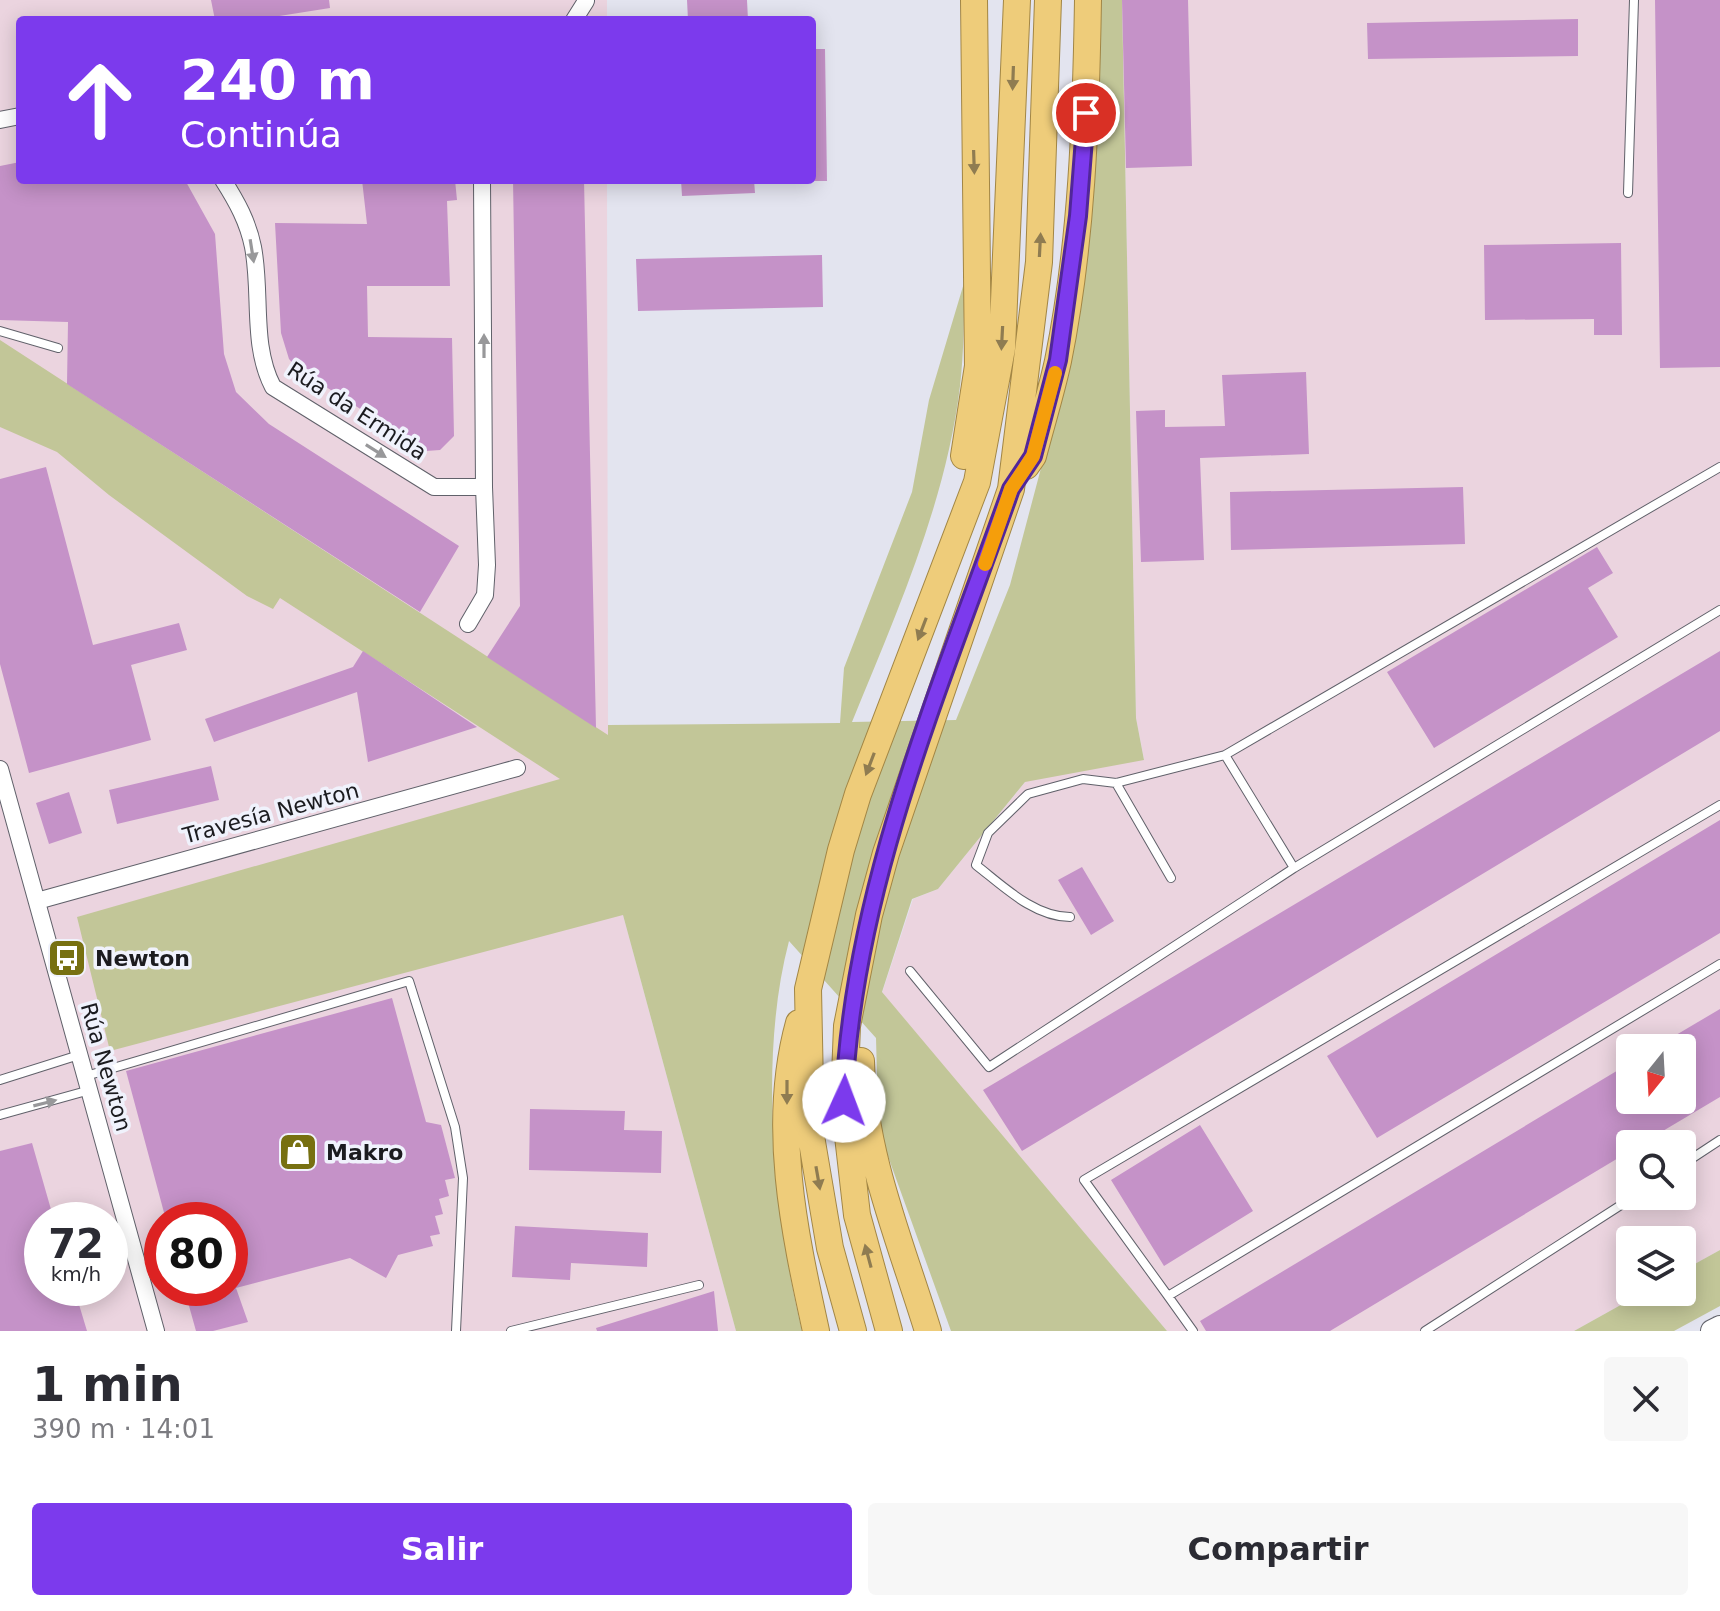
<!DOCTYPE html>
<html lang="es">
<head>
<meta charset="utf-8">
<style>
	:root { --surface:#fff; --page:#f7f7f7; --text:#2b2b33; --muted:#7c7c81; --accent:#7c3aed }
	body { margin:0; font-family:"DejaVu Sans",sans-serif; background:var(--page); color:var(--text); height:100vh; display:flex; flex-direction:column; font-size:30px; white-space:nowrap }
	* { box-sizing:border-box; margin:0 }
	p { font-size:26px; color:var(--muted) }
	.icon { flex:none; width:44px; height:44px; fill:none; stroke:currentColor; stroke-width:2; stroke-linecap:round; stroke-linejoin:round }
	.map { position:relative; height:1331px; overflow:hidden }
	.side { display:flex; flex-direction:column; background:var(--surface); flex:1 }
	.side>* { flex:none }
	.hud { position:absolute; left:16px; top:16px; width:800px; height:168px; border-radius:8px; box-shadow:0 4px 20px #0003; background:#7c3aed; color:#fff; overflow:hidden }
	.needle { width:52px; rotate:198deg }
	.buttons { position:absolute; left:1616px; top:1034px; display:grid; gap:16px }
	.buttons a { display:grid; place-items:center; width:80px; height:80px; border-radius:8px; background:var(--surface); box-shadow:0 4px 20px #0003; font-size:40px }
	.speed { position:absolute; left:24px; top:1202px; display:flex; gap:16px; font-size:40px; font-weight:700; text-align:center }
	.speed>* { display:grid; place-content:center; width:104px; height:104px; border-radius:50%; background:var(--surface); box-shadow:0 4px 20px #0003; line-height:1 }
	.speed small { font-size:20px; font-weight:400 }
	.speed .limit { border:12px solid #d22; background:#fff; color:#111 }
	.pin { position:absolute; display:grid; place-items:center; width:68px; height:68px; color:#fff; margin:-34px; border:4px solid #fff; border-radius:50%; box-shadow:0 2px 8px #0007 }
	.me { position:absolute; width:88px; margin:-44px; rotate:2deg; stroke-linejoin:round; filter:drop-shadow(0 0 6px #0008) }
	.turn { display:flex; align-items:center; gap:28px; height:168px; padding:0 32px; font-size:36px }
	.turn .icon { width:104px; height:104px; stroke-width:2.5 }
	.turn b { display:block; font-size:56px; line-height:68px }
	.round { display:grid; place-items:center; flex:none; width:84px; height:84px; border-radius:8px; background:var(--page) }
	.overview { display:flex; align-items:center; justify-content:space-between; height:136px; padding:0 32px }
	h1 { font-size:48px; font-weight:800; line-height:60px }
	.cta { display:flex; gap:16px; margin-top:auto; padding:16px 32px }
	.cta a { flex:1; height:92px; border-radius:8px; background:var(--accent); color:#fff; font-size:32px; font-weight:800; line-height:92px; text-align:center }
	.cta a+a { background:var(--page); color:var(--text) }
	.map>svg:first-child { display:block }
</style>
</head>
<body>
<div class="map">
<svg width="1720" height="1331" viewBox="0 0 1720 1331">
	<rect width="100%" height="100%" fill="#e3e4ef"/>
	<path fill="#ebd4df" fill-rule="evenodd" d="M0 0H607V20H20V180H607L608 725 623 915 736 1331H0ZM42 1220H110V1288H42ZM162 1220H230V1288H162Z
		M1122 0H1720V1250L1682 1271V1240H1630V1292H1644L1574 1331H1167L882 993 913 899 938 889 1026 781 1144 759 1136 718ZM1630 1048H1682V1100H1630ZM1630 1144H1682V1196H1630Z"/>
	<path fill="#c2c698" d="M1100 0H1122L1136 718 1144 760 1025 782 938 889 912 899 882 992 1167 1331H951L885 1148 878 1113 876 1038 789 941C758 1059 774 1213 802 1331H736L623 915 110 1051 77 917 560 779 280 598 273 609 247 596 109 495 57 452 0 427V340L608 735V725L840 723 844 668 912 492 929 400 964 283C964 317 964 352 960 386 946 503 896 614 852 722L956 720 1010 585 1066 374Z
		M1720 1250V1306L1674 1331H1574L1644 1292H1682V1271Z"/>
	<path fill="#c592c8" d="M211 0H329L330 8 254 20H215Z
		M687 0H747L748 20H688Z
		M1122 0H1188L1192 166 1126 168Z
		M1655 0H1720V367L1660 368Z
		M1578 19V56L1368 59 1367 23Z
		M812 49H825L827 181H812Z
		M20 162V180H185L215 234 224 354 236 392 269 424 459 546 420 612 67 384 68 322 0 320V166Z
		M362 180H455L457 200 447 201 450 286H367L368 337 452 338 454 436 440 450 426 451 298 369 289 359 281 333 275 223 367 224Z
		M513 180H584L596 728 487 657 520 606Z
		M681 180H754L755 193 682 196Z
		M1621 243 1622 335H1594V319L1485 320 1484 245Z
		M822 255 823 307 638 311 636 259Z
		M1306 372 1309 454 1200 458 1204 560 1141 562 1136 411 1165 410V427L1225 426 1222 375Z
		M46 467 93 645 179 623 187 650 131 665 151 740 29 773 0 664V479Z
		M1463 487 1465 544 1231 550 1230 492Z
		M1597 547 1613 573 1588 588 1618 637 1434 748 1387 672Z
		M363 651 477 727 368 762 357 692 214 742 205 719 353 667Z
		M1720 651V731L1022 1151 983 1090Z
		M211 766 219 800 117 824 109 790Z
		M69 792 82 833 49 844 36 803Z
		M1720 820V933L1377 1138 1327 1056Z
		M1082 867 1114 921 1091 935 1058 880Z
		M392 998 426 1122 441 1125 455 1178 445 1180 449 1196 439 1199 443 1214 435 1216 440 1234 430 1236 433 1246 398 1255 386 1278 350 1258 236 1288 248 1322 213 1331H196L184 1288H230V1220H166L126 1071Z
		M1720 1009V1097L1641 1144H1630V1151L1330 1331H1206L1200 1321 1630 1063V1100H1682V1048H1654Z
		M530 1109 625 1111 624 1130 662 1131 661 1173 529 1170Z
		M1200 1125 1253 1211 1164 1266 1111 1180Z
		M32 1143 54 1220H42V1288H74L87 1331H0V1151Z
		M515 1226 648 1233 647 1267 571 1263 570 1280 512 1277Z
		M714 1291 718 1331H597L596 1328Z"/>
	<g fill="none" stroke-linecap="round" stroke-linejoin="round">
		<g stroke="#60616a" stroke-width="10">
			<path id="service" d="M1628 193 1634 0
				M0 331 58 348
				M1225 755 1294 868
				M1116 783 1171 878
				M1720 805 1084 1180 1168 1296 1720 964
				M1070 917C1034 917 1003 886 976 865L988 833 1028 794 1083 779 1116 783 1225 755 1720 467
				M910 971 989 1067 1294 868 1720 610
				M86 1076 409 981 455 1127 463 1178 456 1331
				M0 1080 79 1055
				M0 1115 90 1090
				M1682 1165 1720 1140
				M1168 1296 1193 1331
				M511 1331 699 1285
				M1425 1331 1635 1196"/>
		</g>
		<g stroke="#60616a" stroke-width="18">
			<path id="minor" d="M574 20 586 1
				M0 120 20 116
				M223 180C237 202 248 222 253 247 262 294 251 345 273 387L434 487H484L482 180
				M468 624 485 595 487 565 484 487
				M0 769 156 1331
				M37 901 517 768"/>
		</g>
		<g stroke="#60616a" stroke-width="24">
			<path id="secondary" d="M1712 1331 1720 1327"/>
		</g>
		<g stroke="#a28645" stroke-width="28">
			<path id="trunk" d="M964 456 978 366 974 0
				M1026 466 1033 456C1041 425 1051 393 1058 361 1082 243 1086 120 1088 0
				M799 1023C771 1124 794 1231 816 1331
				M861 1061C863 1154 901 1243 928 1331
				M853 1331 830 1248 811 1136 808 989 841 850 858 794 977 482 1002 348 1017 0
				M889 1331 857 1215 844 1101 847 1026 869 915 886 853 1011 489 1039 262 1048 0"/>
		</g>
		<use href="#service" stroke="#fff" stroke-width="8"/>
		<use href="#minor" stroke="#fff" stroke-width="16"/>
		<use href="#secondary" stroke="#fff" stroke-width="22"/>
		<use href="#trunk" stroke="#eecc7a" stroke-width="26"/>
	</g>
	<defs><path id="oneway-solid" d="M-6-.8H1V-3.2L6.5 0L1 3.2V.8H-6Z" transform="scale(2)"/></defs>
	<g fill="#8f7c51">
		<use href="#oneway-solid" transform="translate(1013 78) rotate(92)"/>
		<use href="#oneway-solid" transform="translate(974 162) rotate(88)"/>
		<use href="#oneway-solid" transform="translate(1040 245) rotate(-87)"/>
		<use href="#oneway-solid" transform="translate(1002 338) rotate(93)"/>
		<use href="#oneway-solid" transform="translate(922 629) rotate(111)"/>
		<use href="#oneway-solid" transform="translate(870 764) rotate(111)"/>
		<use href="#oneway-solid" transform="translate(787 1092) rotate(90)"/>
		<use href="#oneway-solid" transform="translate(818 1178) rotate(80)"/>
		<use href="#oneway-solid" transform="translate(868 1256) rotate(-105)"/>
	</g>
	<g fill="#98989a">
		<use href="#oneway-solid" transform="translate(252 251) rotate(81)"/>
		<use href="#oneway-solid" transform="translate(484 346) rotate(-90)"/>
		<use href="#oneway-solid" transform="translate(376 451) rotate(32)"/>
		<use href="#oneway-solid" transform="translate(45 1103) rotate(-14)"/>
	</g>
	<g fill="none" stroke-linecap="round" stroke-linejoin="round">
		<g stroke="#51269a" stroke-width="20">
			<path id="route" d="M844 1101C852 889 941 687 1011 489L1033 456 1058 360 1078 216 1086 113"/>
		</g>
		<use href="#route" stroke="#7c3aed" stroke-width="14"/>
		<path stroke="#f59e0b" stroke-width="14" d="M985 564 1011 489 1033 456 1055 373"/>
	</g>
	<defs>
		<g id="bus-square" transform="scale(2)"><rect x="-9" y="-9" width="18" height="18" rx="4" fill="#777011" stroke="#f0f2fc"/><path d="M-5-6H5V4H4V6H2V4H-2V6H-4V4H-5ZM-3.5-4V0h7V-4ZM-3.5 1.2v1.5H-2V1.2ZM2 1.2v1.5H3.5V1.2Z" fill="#fff"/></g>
		<g id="shop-square" transform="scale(2)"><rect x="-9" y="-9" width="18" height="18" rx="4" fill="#777011" stroke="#f0f2fc"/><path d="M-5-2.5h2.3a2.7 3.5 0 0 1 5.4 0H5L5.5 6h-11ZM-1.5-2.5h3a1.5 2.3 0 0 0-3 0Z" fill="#fff"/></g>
	</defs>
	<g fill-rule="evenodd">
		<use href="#bus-square" x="67" y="958"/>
		<use href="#shop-square" x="298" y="1152"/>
	</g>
	<g text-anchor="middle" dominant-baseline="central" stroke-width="7" stroke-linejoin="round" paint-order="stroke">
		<g font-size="22" fill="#1b1b1f" stroke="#f0f2fc">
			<text transform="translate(357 411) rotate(33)">Rúa da Ermida</text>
			<text transform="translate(271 813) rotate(-15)">Travesía Newton</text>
			<text transform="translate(106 1067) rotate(74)">Rúa Newton</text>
		</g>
		<g font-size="22" font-weight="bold" fill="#1b1b1f" stroke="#f0f2fc" text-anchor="start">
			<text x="95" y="958">Newton</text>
			<text x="326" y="1152">Makro</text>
		</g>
	</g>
</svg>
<div class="buttons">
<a><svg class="needle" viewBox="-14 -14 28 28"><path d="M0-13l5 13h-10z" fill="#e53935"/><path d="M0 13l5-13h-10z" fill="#7c7c81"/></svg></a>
<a><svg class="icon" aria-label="search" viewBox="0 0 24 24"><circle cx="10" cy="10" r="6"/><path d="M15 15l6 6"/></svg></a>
<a><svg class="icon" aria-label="layers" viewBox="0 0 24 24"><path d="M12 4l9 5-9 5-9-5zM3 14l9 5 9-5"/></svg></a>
</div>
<div class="speed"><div>72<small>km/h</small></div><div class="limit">80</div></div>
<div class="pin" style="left:1086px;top:113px;background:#d93025"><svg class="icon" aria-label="arrive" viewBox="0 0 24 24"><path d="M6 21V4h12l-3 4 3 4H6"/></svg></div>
<svg class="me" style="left:844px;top:1101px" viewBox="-20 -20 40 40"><circle r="19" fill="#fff"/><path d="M0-13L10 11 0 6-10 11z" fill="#7c3aed"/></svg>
<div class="hud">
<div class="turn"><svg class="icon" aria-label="ahead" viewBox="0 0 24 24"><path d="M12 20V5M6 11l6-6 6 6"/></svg><div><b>240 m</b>Continúa</div></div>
</div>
</div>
<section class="side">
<div class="overview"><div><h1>1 min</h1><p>390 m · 14:01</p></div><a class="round"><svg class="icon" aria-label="close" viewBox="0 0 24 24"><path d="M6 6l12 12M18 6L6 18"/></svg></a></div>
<div class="cta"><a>Salir</a><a>Compartir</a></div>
</section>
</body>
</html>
